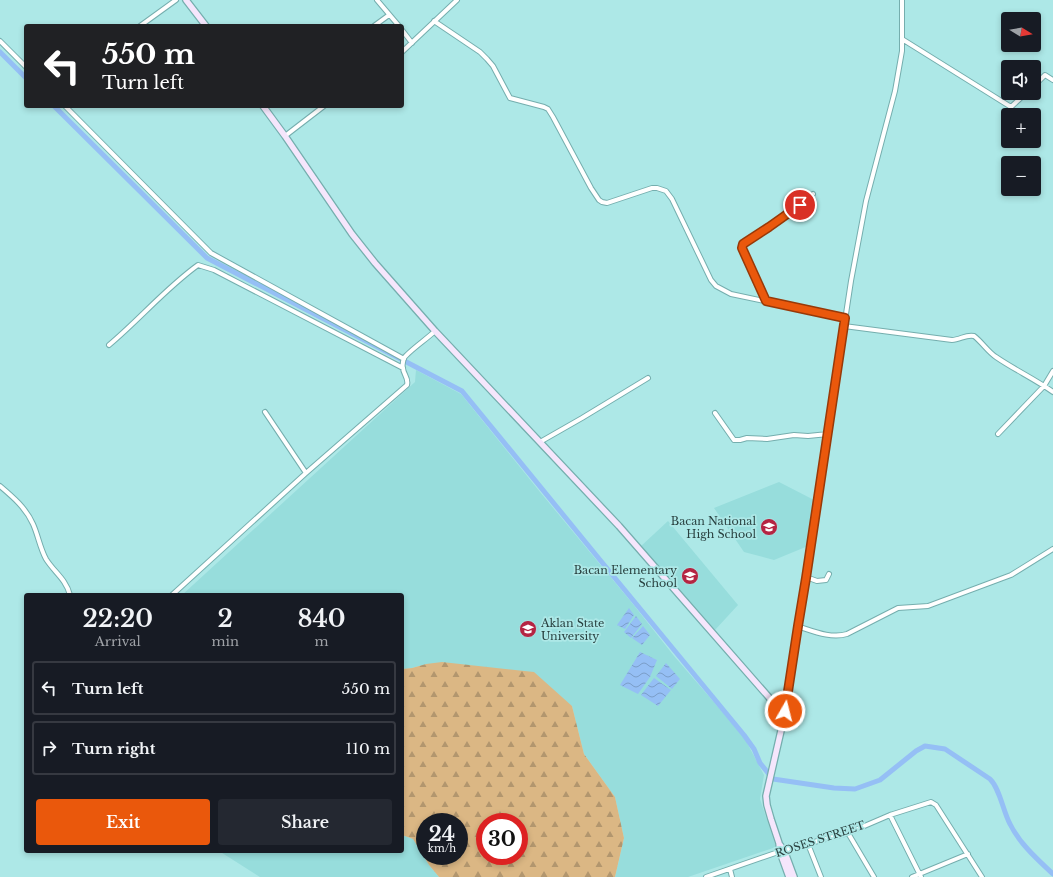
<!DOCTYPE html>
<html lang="en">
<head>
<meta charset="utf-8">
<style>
	:root { --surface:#171b24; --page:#242831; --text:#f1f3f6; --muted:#9ea1a6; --line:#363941; --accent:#ea580c }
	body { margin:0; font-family:"Libre Baskerville",serif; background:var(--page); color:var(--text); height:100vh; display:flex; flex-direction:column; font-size:15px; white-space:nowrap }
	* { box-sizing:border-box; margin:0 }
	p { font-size:13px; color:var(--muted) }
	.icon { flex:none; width:22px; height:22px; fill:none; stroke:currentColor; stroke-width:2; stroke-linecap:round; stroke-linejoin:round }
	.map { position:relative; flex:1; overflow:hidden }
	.details { position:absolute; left:24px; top:593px; width:380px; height:260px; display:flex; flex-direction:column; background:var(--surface); border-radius:4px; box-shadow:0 2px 6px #0003 }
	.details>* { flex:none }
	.top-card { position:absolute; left:24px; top:24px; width:380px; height:84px; border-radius:4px; box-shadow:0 2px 6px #0003; background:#202124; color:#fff; overflow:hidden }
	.needle { width:26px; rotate:101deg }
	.fabs { position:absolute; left:1001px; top:12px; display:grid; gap:8px }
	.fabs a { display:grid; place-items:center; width:40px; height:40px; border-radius:4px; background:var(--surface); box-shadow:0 2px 6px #0003; font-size:20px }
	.speed { position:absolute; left:416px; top:813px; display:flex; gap:8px; font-size:20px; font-weight:700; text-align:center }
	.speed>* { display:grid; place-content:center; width:52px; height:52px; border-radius:50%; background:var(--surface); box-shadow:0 2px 6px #0003; line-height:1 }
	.speed small { font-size:10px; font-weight:400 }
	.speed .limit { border:6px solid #d22; background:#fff; color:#111 }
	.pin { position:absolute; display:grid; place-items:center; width:34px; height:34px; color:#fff; margin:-17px; border:2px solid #fff; border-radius:50%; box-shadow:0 1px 4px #0007 }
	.me { position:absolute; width:44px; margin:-22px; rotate:8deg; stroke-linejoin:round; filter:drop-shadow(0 0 3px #0008) }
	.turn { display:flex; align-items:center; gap:14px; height:84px; padding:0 12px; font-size:18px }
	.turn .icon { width:52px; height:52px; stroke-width:2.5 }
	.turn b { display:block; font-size:28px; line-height:34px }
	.eta { display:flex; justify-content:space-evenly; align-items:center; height:68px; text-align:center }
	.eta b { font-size:24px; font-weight:600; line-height:28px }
	.cta { display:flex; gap:8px; margin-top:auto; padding:8px 12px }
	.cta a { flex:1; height:46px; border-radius:4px; background:var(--accent); color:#fff; font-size:16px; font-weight:600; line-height:46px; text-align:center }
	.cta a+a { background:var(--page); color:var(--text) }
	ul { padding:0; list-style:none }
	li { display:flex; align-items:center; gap:12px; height:54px; margin:0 8px 6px; padding:0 4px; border:2px solid var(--line); border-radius:4px }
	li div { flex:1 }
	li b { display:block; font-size:15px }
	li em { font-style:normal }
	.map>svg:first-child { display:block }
</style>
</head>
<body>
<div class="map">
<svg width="1053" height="877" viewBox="0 0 1053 877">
	<defs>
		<pattern id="forest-firs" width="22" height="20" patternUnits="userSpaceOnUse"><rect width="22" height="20" fill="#dbb784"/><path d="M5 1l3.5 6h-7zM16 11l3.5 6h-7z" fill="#b2966e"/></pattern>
		<pattern id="water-waves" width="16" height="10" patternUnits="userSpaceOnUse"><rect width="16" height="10" fill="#95bff5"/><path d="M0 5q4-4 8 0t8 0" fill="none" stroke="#7a9dc8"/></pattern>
	</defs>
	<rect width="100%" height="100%" fill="#ade8e7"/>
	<path fill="#97dddc" d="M416 370 461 394 540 492 632 603 674 656 744 737 764 775 760 799 776 847 688 877H615L624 838 615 797 584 754 572 706 426 664 412 668 402 669V595H182L415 382Z
		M779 482 814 500 808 546 774 560 744 552 714 508Z
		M668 521 738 605 715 630 640 547Z
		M402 835 413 839 429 865 439 877H260L219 851H402Z"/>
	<path fill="url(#forest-firs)" fill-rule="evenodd" d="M442 662 534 672 572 706 584 754 615 797 624 838 615 877H439L429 865 413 839 402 835V669L412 668 426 664ZM425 822H459V856H425ZM485 822H519V856H485Z"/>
	<path fill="url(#water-waves)" d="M629 608 634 615 625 629 617 625Z
		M636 616 642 624 631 638 624 632Z
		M643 626 650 635 642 645 632 638Z
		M640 652 657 660 650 677 638 694 620 685Z
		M666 663 680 679 672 689 656 676Z
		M654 678 671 690 658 706 641 695Z"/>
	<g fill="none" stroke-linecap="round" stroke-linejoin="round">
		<path stroke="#95bff5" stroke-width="5" d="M0 52 26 78
			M54 106 207 258 462 391 605 566 744 735 754 749 760 763 773 779 834 788 855 789 880 780 916 751 925 746 945 749 990 779C1000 789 1003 811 1010 824 1020 844 1037 859 1053 874"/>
		<g stroke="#75aeae" stroke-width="6">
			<path id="street" d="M377 0 399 26
				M434 21 480 52 487 59 493 66 510 98 544 107 548 109 553 117 591 188 599 200 602 202 607 203 652 188H657L666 191 672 199 711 280 716 286 731 294 845 318
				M140 26 176 0
				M374 26 389 15
				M402 30 412 43
				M902 39 1011 107 1026 93
				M0 41 26 67
				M402 52 457 0
				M1034 86 1045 75 1053 80
				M65 106 211 253 404 359
				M285 136 324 106
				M766 301 742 248 743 244 769 227 800 205 813 194
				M844 326 952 340C960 340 966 334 974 336 982 342 988 352 996 357 1015 370 1035 379 1053 392
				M109 345C140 319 166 288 198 265L214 270 403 368
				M265 412 306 473
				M715 413 734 440H740L747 438 767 439 794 435 808 436 828 434
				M998 434 1044 386 1053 371
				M540 442 582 418 648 378
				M0 486C13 497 26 508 33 524 38 535 40 548 46 559 54 572 66 579 70 595
				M806 577 817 581 826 580 829 574
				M172 595 306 473 407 385C409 378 403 374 403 368 402 365 403 361 404 358 409 351 428 338 435 331
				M797 626C813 631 831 639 847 634L898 608 928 606 1011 575 1053 549
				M783 721 797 626 806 577 851 281 866 201 895 91 902 51V0
				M890 815 921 877
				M848 833 874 877
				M808 844 821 877
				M730 869 732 877
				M706 877 784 850 848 833 890 815 931 802 936 805 982 877
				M912 877 968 854"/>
		</g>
		<g stroke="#75aeae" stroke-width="8">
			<path id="secondary" d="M186 0 206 26
				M263 106 285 136 352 234 375 263 435 331 619 526 773 702 779 712 783 722 766 796 767 805 771 819 779 843 780 852 789 877
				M773 702 786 700
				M780 845 784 850 794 877"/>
		</g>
		<use href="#street" stroke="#fff" stroke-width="4"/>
		<use href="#secondary" stroke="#f5e6fc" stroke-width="5.5"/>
	</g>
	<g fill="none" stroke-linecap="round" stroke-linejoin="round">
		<g stroke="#983908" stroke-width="10">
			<path id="route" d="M785 711 798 626 806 578 845 318 766 301 742 248 743 244 746 242 769 227 800 205"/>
		</g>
		<use href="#route" stroke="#ea580c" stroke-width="7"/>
	</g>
	<defs>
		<g id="school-disc" transform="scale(0.9)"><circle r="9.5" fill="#b52442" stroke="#ade8e7"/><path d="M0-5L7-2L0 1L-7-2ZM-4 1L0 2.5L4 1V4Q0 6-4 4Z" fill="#fff"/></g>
		<g id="university-disc" transform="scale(0.9)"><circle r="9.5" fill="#b52442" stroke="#ade8e7"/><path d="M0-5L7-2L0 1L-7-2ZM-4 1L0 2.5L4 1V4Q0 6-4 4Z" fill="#fff"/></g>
	</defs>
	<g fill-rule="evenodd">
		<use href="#school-disc" x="769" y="527"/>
		<use href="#school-disc" x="690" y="576"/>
		<use href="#university-disc" x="528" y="629"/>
	</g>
	<g text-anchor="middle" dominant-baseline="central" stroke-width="3.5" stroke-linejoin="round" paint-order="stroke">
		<g font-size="11" fill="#2a4241" stroke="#ade8e7" text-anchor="end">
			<text x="756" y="521">Bacan National<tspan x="756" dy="13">High School</tspan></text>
			<text x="677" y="570">Bacan Elementary<tspan x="677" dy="13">School</tspan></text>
			<text x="541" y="623" text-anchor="start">Aklan State<tspan x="541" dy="13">University</tspan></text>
		</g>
		<g font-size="11" fill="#2a4241" stroke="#ade8e7">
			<text transform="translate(820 839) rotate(-18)">ROSES STREET</text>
		</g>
	</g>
</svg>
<div class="fabs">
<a><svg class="needle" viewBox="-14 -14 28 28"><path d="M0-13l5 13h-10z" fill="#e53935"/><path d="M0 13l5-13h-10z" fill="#9ea1a6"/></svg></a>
<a><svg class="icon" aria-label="sound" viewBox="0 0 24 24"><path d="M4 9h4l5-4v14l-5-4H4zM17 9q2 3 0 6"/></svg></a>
<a>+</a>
<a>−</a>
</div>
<div class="speed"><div>24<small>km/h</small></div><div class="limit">30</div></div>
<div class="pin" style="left:800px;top:205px;background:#d93025"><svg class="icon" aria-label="arrive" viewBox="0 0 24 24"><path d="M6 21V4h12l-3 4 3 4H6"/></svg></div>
<svg class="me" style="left:785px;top:711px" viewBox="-20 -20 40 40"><circle r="17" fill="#ea580c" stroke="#fff" stroke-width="3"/><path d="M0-11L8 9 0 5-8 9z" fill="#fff"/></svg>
<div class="top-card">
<div class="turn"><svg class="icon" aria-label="left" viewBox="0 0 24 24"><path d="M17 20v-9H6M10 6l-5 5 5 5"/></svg><div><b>550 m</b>Turn left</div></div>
</div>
<section class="details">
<div class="eta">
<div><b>22:20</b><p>Arrival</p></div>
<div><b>2</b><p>min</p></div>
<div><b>840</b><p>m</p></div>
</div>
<ul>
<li><svg class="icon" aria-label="left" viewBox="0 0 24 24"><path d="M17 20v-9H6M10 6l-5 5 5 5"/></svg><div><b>Turn left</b></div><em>550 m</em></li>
<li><svg class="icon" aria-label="right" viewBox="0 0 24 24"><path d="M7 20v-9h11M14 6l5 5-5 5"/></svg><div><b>Turn right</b></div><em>110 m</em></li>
</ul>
<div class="cta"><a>Exit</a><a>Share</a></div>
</section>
</div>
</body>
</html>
